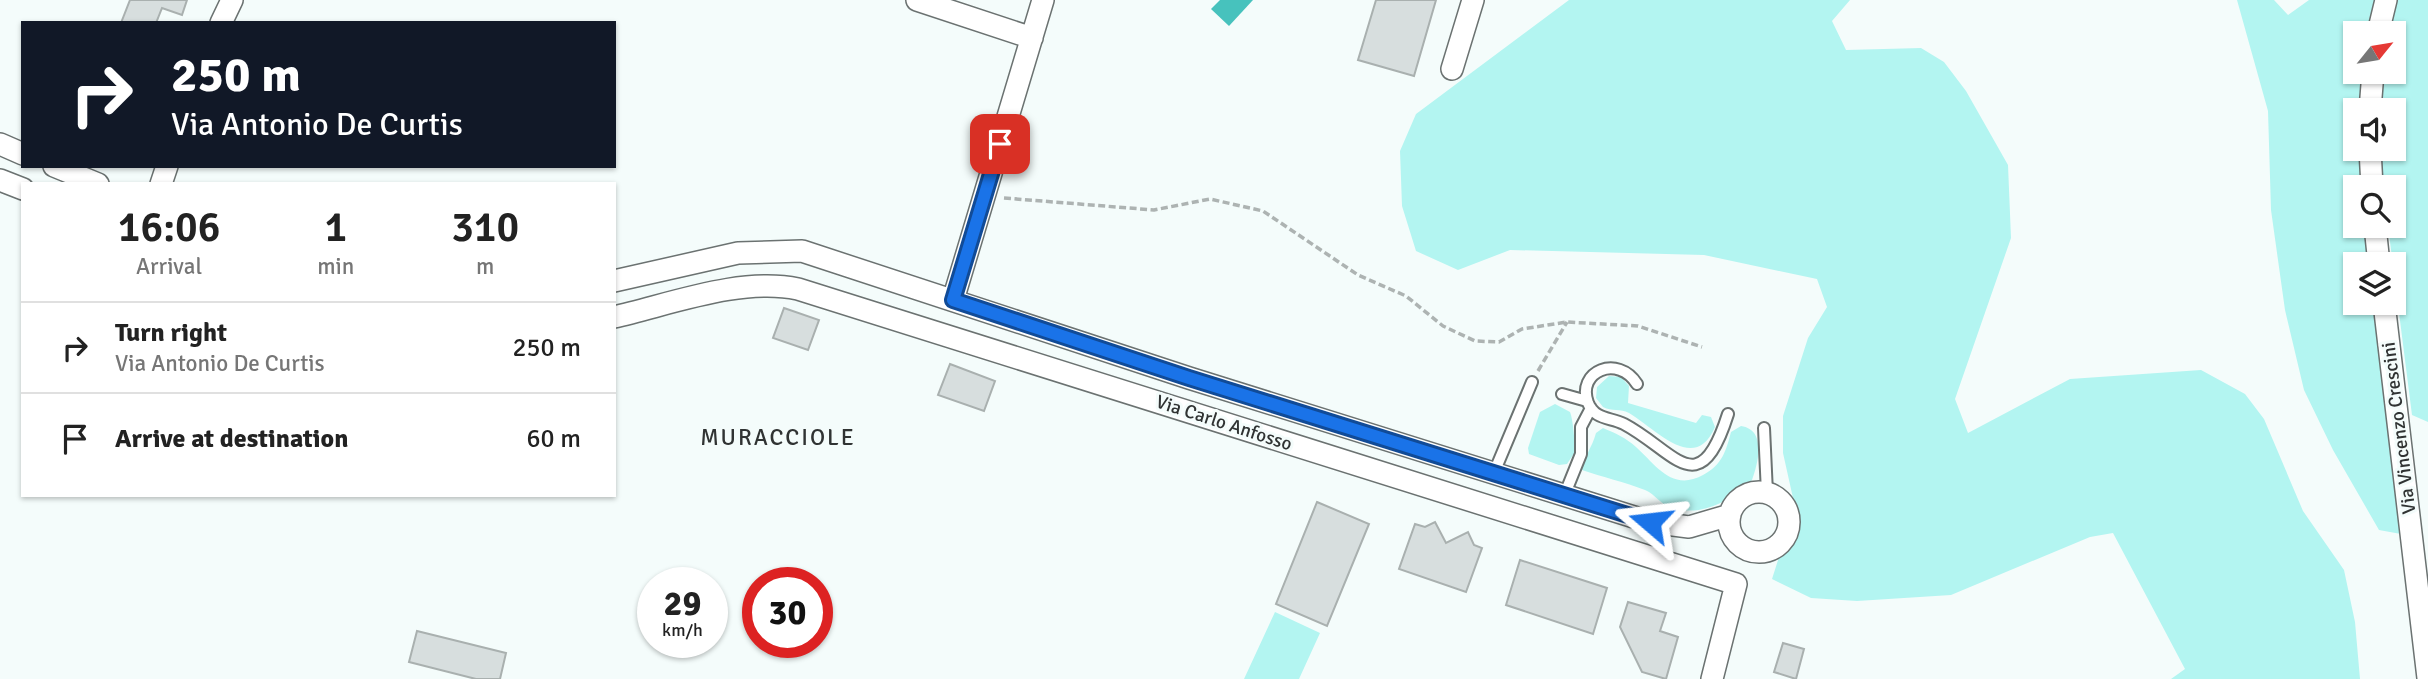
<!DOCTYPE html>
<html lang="en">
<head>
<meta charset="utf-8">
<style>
	:root { --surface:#fff; --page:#f2f2f2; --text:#222; --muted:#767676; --line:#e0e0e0 }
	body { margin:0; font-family:Signika,sans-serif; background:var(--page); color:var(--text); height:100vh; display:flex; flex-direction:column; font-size:26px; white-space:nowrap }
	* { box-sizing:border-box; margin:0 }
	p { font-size:23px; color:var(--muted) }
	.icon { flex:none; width:38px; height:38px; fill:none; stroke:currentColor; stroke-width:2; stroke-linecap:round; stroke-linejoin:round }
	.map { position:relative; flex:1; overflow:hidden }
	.details { position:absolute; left:21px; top:182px; width:595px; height:315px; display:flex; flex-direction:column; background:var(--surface); border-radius:0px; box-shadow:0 2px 5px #0004 }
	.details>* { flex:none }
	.banner { position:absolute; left:21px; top:21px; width:595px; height:147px; border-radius:0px; box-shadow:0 2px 5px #0004; background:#111827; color:#fff; overflow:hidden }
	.needle { width:46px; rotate:60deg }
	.fabs { position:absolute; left:2343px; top:21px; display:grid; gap:14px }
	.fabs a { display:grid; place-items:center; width:63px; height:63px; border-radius:0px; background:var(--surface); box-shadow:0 2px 5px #0004; font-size:35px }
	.speed { position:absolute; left:637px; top:567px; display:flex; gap:14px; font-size:35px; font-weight:700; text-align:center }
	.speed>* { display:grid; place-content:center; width:91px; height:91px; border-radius:50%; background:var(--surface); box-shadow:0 2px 5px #0004; line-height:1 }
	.speed small { font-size:18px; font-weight:400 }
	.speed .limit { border:10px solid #d22; background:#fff; color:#111 }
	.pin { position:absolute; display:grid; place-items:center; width:60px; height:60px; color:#fff; margin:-30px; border-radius:14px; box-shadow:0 4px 10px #0006 }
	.me { position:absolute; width:77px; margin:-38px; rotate:287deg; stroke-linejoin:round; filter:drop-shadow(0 0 5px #0008) }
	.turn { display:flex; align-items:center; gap:24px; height:147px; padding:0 35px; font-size:32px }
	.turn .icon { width:91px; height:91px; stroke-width:2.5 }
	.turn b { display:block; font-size:49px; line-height:60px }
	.eta { display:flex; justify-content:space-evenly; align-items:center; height:119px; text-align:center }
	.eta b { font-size:42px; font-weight:600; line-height:49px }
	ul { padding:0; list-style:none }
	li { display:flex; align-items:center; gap:21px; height:91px; padding:0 35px; border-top:2px solid var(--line) }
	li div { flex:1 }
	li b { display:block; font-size:26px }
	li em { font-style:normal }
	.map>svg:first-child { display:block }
</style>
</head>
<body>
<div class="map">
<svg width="2428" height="679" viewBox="0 0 2428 679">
	<rect width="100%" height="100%" fill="#f4fcfb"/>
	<path fill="#b3f5f1" d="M1569 0H1850L1832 21 1846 50 1921 48 1944 62 1966 91 2008 165 2011 238 1955 399 1968 433 2070 379 2201 370 2245 394 2264 419 2303 511 2344 570 2355 622 2360 679H2171L2185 669 2113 533 2090 537 1951 595 1857 601 1811 598 1772 579 1779 557 1799 525 1783 453V416L1808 338 1827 307 1817 279 1704 255 1510 250 1458 270 1416 251 1402 206 1400 151 1416 114Z
		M2237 0H2274L2288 15 2309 0H2376L2369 33H2356V72H2364L2362 110H2356V149H2364L2366 187H2356V226H2369L2374 264H2356V303H2378L2401 534 2379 530 2333 450 2304 390 2285 310 2271 210 2268 111Z
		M2397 0H2428V422L2412 415 2388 226H2394V187H2383L2378 149H2394V110H2378L2381 72H2394V33H2389Z
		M1609 376 1621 377 1629 386 1628 403 1696 423 1702 415 1711 417 1715 427C1695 474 1657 430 1629 413 1620 408 1612 412 1603 407L1596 398 1597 387Z
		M1555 404 1570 412C1573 419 1575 443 1575 452L1567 464 1559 465 1529 454 1528 448 1540 412Z
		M1741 426C1767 430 1758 463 1752 480 1731 501 1702 517 1672 508 1661 505 1655 494 1645 490 1625 482 1602 477 1582 470 1584 456 1592 448 1596 433L1603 428C1615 433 1626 438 1636 447 1656 465 1672 492 1703 475 1722 465 1726 451 1731 432Z
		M1275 612 1320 633 1299 679H1244Z"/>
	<path fill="#47c2bd" d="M1220 0H1253L1229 26 1211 9Z"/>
	<path fill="#d7dede" stroke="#a9b0af" stroke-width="2" d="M130 0H187L182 15 162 8 156 23H121Z
		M1376 0H1436L1414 76 1358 60Z
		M784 308 819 320 808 350 773 338Z
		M950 364 995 381 984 411 938 395Z
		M1317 502 1369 524 1327 626 1276 604Z
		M1435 522 1446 543 1468 532 1474 545 1482 548 1466 592 1399 569 1415 524 1425 527Z
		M1520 560 1607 588 1593 634 1506 605Z
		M1628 602 1666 613 1660 631 1678 637 1666 679 1642 672 1620 627Z
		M417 631 506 653 500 679H476L409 662Z
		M1783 643 1804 649 1796 679 1774 672Z"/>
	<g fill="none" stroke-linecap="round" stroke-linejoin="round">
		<g stroke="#6b7271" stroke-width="14">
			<path id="lane" d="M1637 384C1618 354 1576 371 1588 403 1595 420 1610 417 1624 424 1675 451 1699 505 1728 414
				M1562 394 1587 401
				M1764 428 1767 493
				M1493 475 1532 382
				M1564 496 1581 454V427L1591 408"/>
		</g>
		<g stroke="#6b7271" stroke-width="24">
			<path id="street" d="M917 0 1032 38
				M221 23 232 0
				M2378 33 2386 0
				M1452 69 1473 0
				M2370 110 2373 72
				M0 144 23 154
				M2370 149 2372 187
				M54 166 98 184
				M0 180 23 189
				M161 184 167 166
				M2375 226 2379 264
				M614 281 738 253 802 251 1189 378 1650 522 1689 527 1730 515
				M953 300 1043 0
				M2384 303 2428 678
				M614 317C671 304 741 277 798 289L1736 584 1712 679
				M1729 522a30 30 0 1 1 60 0a30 30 0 1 1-60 0Z"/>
		</g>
		<path stroke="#adb3b2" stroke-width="3.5" stroke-dasharray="7 3.5" stroke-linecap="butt" d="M1004 198 1154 210 1210 199 1263 211 1358 275 1406 296 1443 326 1475 341 1499 342 1522 329 1567 322 1638 326 1702 347
			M1538 371 1567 322"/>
		<use href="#lane" stroke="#fff" stroke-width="10"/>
		<use href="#street" stroke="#fff" stroke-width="21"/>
	</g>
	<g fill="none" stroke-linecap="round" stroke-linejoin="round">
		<g stroke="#114b97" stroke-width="18">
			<path id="route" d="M1000 144 953 300 1189 378 1650 522"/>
		</g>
		<use href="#route" stroke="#1a73e8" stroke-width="12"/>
	</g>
	<g text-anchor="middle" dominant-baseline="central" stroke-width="6" stroke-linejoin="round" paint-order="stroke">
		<g font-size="19" fill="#303333" stroke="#f4fcfb">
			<text transform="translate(1224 423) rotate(18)">Via Carlo Anfosso</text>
			<text transform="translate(2399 428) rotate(-97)">Via Vincenzo Crescini</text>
		</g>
		<g font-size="23" letter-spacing="2" fill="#303333" stroke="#f4fcfb">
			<text x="778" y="437">MURACCIOLE</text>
		</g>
	</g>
</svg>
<div class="fabs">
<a><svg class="needle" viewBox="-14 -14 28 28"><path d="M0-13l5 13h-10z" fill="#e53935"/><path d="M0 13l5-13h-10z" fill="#767676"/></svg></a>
<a><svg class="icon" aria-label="sound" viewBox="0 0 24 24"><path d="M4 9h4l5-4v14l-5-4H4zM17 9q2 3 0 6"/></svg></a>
<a><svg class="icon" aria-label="search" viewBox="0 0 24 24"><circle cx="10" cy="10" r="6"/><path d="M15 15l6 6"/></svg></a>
<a><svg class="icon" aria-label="layers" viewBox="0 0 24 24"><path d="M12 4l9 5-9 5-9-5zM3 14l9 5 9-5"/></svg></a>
</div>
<div class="speed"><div>29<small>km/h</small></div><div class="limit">30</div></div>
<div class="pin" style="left:1000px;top:144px;background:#d93025"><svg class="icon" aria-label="arrive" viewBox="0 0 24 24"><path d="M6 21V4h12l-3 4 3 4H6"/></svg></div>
<svg class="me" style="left:1650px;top:522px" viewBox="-20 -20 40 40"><path d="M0-17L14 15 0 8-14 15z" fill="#1a73e8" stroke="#fff" stroke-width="4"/></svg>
<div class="banner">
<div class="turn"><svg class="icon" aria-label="right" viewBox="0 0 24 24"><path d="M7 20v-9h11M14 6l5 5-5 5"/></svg><div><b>250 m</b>Via Antonio De Curtis</div></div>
</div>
<section class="details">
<div class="eta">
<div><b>16:06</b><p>Arrival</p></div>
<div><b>1</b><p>min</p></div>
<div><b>310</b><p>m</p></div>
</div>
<ul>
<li><svg class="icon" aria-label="right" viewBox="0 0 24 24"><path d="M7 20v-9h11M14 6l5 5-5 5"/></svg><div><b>Turn right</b><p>Via Antonio De Curtis</p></div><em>250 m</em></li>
<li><svg class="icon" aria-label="arrive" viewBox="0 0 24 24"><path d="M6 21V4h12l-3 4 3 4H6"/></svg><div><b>Arrive at destination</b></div><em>60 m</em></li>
</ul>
</section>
</div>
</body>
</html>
